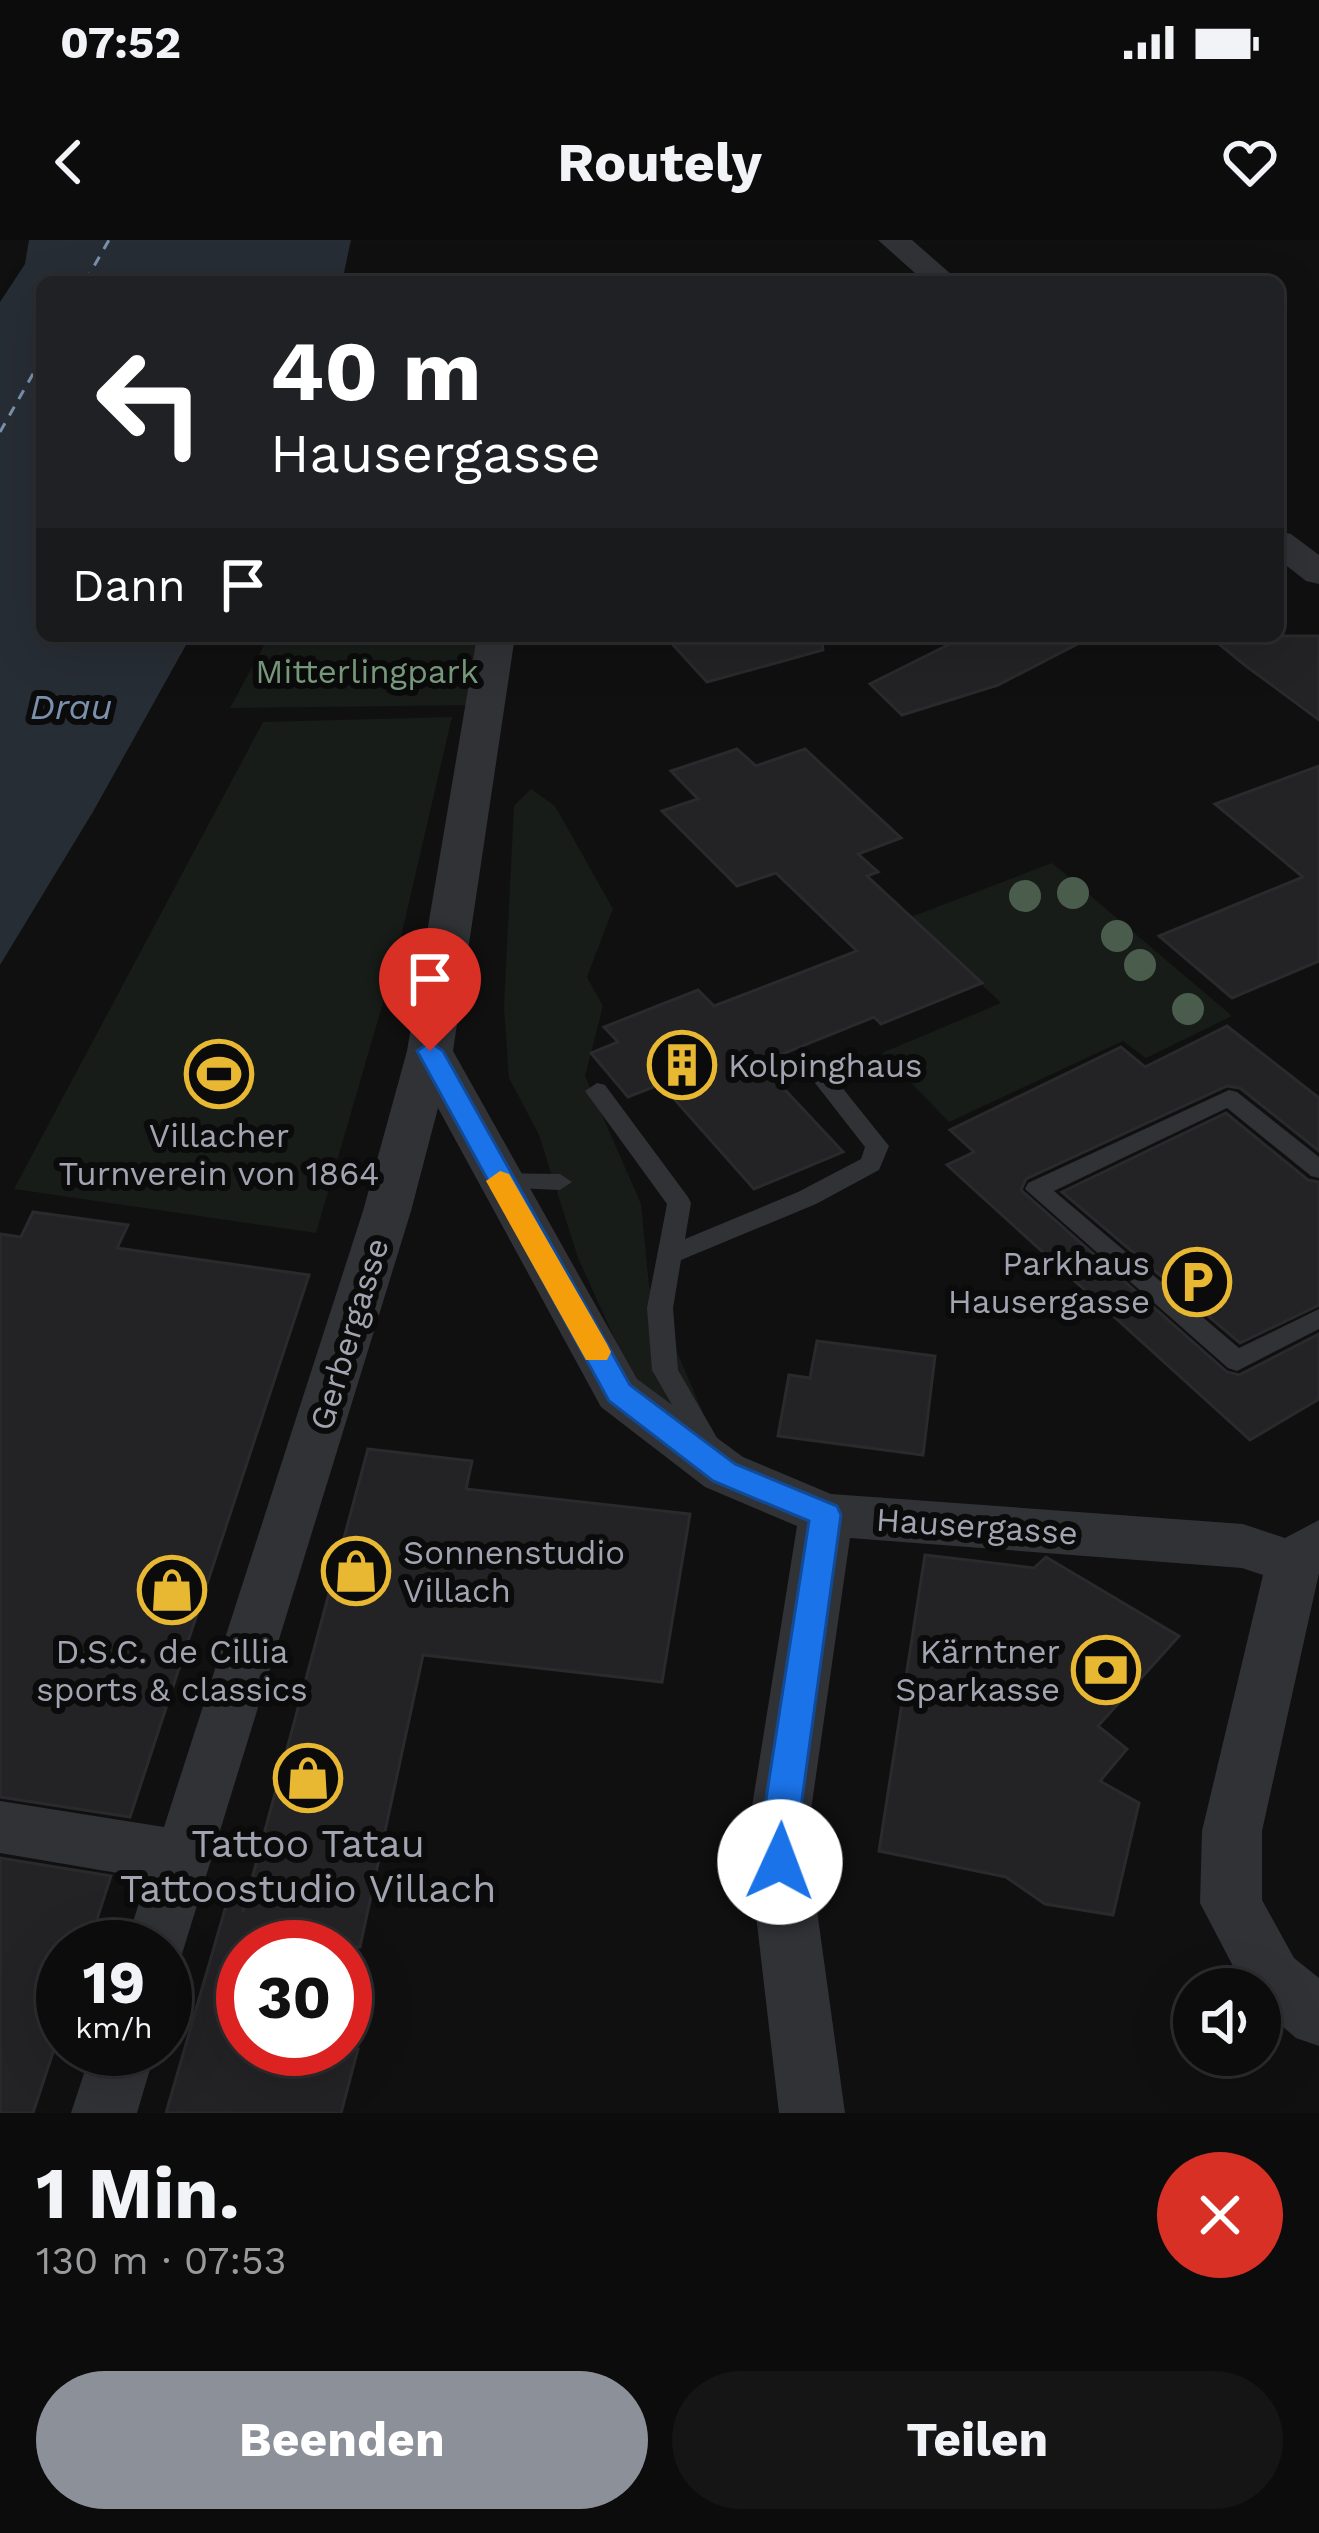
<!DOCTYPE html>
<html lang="de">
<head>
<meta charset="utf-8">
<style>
	:root { --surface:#0c0c0d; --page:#151516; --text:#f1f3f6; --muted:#9a9b9d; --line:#2c2c2e; --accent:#8c9099 }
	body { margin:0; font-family:"Work Sans",sans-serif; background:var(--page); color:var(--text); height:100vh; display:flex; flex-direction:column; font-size:45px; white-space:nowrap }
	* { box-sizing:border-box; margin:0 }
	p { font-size:39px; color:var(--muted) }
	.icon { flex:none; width:66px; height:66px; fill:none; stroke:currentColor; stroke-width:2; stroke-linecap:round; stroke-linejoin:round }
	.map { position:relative; height:1873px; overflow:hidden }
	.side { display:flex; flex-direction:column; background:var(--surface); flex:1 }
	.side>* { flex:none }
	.hud { position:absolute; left:36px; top:36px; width:1248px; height:366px; border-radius:18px; box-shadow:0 12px 48px #0002,0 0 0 3px var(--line); background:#202124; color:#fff; overflow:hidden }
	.controls { position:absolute; left:1173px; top:1728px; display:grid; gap:24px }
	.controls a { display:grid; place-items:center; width:108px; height:108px; border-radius:50%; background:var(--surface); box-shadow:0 12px 48px #0002,0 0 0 3px var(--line); font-size:60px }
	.speed { position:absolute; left:36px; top:1680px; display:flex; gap:24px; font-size:60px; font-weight:700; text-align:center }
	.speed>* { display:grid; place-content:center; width:156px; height:156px; border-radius:50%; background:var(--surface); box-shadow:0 12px 48px #0002,0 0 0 3px var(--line); line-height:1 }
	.speed small { font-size:30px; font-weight:400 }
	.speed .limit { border:18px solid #d22; background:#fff; color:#111 }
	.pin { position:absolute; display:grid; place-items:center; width:102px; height:102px; color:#fff; margin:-123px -51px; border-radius:50% 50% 50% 0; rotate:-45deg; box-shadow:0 0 12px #0007 }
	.pin .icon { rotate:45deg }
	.me { position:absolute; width:132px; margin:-66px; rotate:2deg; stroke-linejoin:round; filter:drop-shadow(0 0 9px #0008) }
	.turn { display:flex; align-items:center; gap:42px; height:252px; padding:0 36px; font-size:54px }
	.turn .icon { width:156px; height:156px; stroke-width:2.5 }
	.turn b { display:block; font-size:84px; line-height:102px }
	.then { display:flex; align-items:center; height:114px; padding:0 36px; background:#0003; gap:24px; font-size:45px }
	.round { display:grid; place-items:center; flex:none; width:126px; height:126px; border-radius:63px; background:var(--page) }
	.head { display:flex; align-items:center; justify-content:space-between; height:204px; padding:0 36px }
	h1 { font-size:72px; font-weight:700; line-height:90px }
	.action { display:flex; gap:24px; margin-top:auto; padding:24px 36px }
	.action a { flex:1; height:138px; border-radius:72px; background:var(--accent); color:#fff; font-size:48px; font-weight:700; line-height:138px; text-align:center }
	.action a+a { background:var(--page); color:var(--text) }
	.status { display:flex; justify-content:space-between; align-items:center; height:84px; padding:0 60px; background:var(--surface); direction:ltr }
	.status svg { height:33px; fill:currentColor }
	header { display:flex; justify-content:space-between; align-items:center; height:156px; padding:0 36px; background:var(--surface); font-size:54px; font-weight:700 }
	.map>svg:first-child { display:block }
</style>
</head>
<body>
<div class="status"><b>07:52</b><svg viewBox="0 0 49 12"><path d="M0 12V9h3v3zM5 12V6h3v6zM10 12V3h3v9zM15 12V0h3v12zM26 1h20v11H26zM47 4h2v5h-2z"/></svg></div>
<header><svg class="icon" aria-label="back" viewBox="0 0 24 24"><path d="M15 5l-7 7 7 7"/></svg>Routely<svg class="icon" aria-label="heart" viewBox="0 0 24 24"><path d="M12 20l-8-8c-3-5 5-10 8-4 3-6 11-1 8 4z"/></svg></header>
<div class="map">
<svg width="1319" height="1873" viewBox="0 0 1319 1873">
	<rect width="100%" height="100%" fill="#101011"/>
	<path fill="#171c18" d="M269 396H489L480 465 230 468Z
		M452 477 396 718 316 993 14 949 263 482Z
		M531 549 555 566 613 669 587 737 603 766 585 836 641 964 649 1046 703 1173 664 1167 632 1137 578 1018 539 895 509 838 504 767 514 566Z
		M1052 623 1232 776 1146 818 1123 801 949 882 882 813 1001 763 911 677Z"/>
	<path fill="#272d34" d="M29 0H351L342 42H42V396H191L94 570 0 725V62L25 24Z"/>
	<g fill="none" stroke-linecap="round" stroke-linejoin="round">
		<path stroke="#7a90ac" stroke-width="3" stroke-dasharray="10 9" stroke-linecap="butt" d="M85 42 109 0
			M0 192 42 118"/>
	</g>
	<path fill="#232325" stroke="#2a2a2d" stroke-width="3" d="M665 396H821L823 410 707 442Z
		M966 396H1093L998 445 902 475 870 444Z
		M1209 396H1319V480L1246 426Z
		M737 509 756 526 805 509 901 598 858 614 878 632 867 636 982 743 881 784 874 777 760 823 843 912 754 949 661 844 628 857 591 813 618 802 604 787 698 750 714 766 857 711 776 633 737 646 662 571 698 559 671 531Z
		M1319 526V721L1232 758 1159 696 1303 637 1215 564Z
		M1227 786 1319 858V911L1240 848 1227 846 1026 939 1021 950 1227 1132 1239 1135 1319 1094V1159L1250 1200 947 925 974 912 950 890 1121 807 1145 827Z
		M1226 873 1308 940 1319 942V1065L1240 1103 1062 952Z
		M33 972 128 985 117 1008 309 1035 130 1577 0 1557V994L21 997Z
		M817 1101 935 1116 923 1215 778 1196 789 1135 810 1138Z
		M368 1209 472 1221 466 1249 690 1274 662 1442 423 1415 360 1707H243V1809H358L341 1873H166L230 1652 243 1653V1672Z
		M925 1315 1034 1328 1046 1317 1179 1396 1098 1486 1127 1509 1100 1541 1139 1563 1113 1675 1045 1664 1006 1637 879 1611Z
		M0 1618 111 1636 88 1707H63V1782L33 1873H0Z"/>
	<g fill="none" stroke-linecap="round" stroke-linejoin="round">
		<path fill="#313236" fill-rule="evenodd" d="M812 817 820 820 889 906 879 930 816 964 681 1020 673 1068 678 1130 724 1210 720 1217H702L652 1130 647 1068 667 964 585 851 597 843 605 845 688 957 691 963 685 999 798 952 861 919 865 907 801 825Z
			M1229 850 1237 852 1319 917V938L1311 936 1227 868 1054 951 1239 1108 1319 1069V1089L1237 1131 1228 1128 1025 949 1028 943Z
			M500 933 560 934 572 942 560 950 491 947 488 941Z"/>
		<path fill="#313236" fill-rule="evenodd" d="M878 0H912L960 42H925Z
			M1278 291 1291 294 1319 315V344L1306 341 1278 319Z
			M477 396H515L453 811 637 1139 743 1217 831 1254 1243 1284 1285 1298 1319 1280V1333L1262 1591V1660L1294 1718 1319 1738V1806L1296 1798 1260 1767V1749H1245L1200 1663 1202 1591 1263 1335 1242 1328 850 1298 807 1598 845 1873H779L747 1598 797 1286 705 1247 601 1167 438 868 411 971 178 1727 165 1732V1707H125L147 1638 0 1613V1561L164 1587 363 971 407 811Z
			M92 1809H156L137 1873H71Z"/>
	</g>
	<g fill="#4a5d4d">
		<circle cx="1073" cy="653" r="16"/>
		<circle cx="1025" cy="656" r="16"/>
		<circle cx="1117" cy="696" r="16"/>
		<circle cx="1140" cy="725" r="16"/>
		<circle cx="1188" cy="769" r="16"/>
	</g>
	<path fill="#1a73e8" stroke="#114b97" stroke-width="3" d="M430 802 443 811 630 1145 735 1224 837 1266 841 1275 792 1633 780 1638 767 1633 760 1598 809 1281 713 1241 609 1161 417 811Z"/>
	<path fill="#f59e0b" d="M500 931 509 934 607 1104 611 1112 607 1120H586L486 941Z"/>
	<defs>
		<g id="building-ring" transform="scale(3.45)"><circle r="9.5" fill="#0b0b0c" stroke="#e8b832" stroke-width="1.5"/><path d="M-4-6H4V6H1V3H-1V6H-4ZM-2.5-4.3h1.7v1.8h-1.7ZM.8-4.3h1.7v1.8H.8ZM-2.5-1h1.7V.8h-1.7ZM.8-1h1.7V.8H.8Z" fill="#e8b832"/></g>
		<g id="stadium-ring" transform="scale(3.45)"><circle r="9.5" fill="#0b0b0c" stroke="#e8b832" stroke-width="1.5"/><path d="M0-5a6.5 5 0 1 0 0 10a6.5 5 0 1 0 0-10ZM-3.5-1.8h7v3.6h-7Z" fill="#e8b832"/></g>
		<g id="parking-ring" transform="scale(3.45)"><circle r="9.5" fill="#0b0b0c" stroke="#e8b832" stroke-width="1.5"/><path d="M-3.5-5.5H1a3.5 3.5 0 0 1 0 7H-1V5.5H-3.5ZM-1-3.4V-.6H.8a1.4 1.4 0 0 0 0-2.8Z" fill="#e8b832"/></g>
		<g id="shop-ring" transform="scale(3.45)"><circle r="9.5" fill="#0b0b0c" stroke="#e8b832" stroke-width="1.5"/><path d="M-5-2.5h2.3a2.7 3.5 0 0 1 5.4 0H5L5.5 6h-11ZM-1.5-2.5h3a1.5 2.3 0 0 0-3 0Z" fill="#e8b832"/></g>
		<g id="bank-ring" transform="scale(3.45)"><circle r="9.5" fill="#0b0b0c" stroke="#e8b832" stroke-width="1.5"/><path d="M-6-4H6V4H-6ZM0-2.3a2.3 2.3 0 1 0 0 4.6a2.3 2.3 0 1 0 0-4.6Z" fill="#e8b832"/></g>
	</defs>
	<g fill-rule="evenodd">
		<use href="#building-ring" x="682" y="825"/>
		<use href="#stadium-ring" x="219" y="834"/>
		<use href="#parking-ring" x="1197" y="1042"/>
		<use href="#shop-ring" x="356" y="1331"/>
		<use href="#shop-ring" x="172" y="1350"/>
		<use href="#bank-ring" x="1106" y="1430"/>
		<use href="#shop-ring" x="308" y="1538"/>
	</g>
	<g text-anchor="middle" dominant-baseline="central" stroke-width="12" stroke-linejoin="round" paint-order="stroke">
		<g font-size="33" fill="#799c7e" stroke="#0b0b0c">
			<text x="367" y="431">Mitterlingpark</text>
		</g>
		<g font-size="33" fill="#a2a5b1" stroke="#0b0b0c" text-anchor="start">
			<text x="728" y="825">Kolpinghaus</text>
			<text x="219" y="895" text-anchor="middle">Villacher<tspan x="219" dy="38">Turnverein von 1864</tspan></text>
			<text x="1150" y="1023" text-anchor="end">Parkhaus<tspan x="1150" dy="38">Hausergasse</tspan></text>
			<text x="403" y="1312">Sonnenstudio<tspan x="403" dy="38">Villach</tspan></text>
			<text x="172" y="1411" text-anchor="middle">D.S.C. de Cillia<tspan x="172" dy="38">sports &amp; classics</tspan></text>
			<text x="1060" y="1411" text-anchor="end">Kärntner<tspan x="1060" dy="38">Sparkasse</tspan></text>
		</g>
		<g font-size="33" fill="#a2a5b1" stroke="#0b0b0c">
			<text transform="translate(349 1094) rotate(-73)">Gerbergasse</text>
			<text transform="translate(977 1286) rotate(4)">Hausergasse</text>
		</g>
		<g font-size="36" font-style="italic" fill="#7a90ac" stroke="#0b0b0c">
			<text x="71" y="467">Drau</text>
		</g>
		<g font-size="39" fill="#a2a5b1" stroke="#0b0b0c">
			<text x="308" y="1603">Tattoo Tatau<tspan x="308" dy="45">Tattoostudio Villach</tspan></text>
		</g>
	</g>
</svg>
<div class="controls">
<a><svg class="icon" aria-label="sound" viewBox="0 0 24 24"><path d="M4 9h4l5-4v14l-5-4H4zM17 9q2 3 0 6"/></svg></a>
</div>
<div class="speed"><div>19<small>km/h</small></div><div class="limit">30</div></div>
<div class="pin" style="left:430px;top:811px;background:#d93025"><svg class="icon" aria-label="arrive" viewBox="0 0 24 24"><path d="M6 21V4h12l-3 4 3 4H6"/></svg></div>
<svg class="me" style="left:780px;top:1622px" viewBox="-20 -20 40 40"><circle r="19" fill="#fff"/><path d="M0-13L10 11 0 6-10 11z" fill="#1a73e8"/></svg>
<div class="hud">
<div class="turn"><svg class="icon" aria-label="left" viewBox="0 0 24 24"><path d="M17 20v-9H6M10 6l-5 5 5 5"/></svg><div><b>40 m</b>Hausergasse</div></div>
<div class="then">Dann<svg class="icon" aria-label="arrive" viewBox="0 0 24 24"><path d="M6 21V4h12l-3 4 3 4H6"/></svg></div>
</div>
</div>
<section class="side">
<div class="head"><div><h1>1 Min.</h1><p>130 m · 07:53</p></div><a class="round" style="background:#d93025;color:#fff"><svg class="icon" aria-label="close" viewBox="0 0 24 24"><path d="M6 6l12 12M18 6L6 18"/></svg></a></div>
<div class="action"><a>Beenden</a><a>Teilen</a></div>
</section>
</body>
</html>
